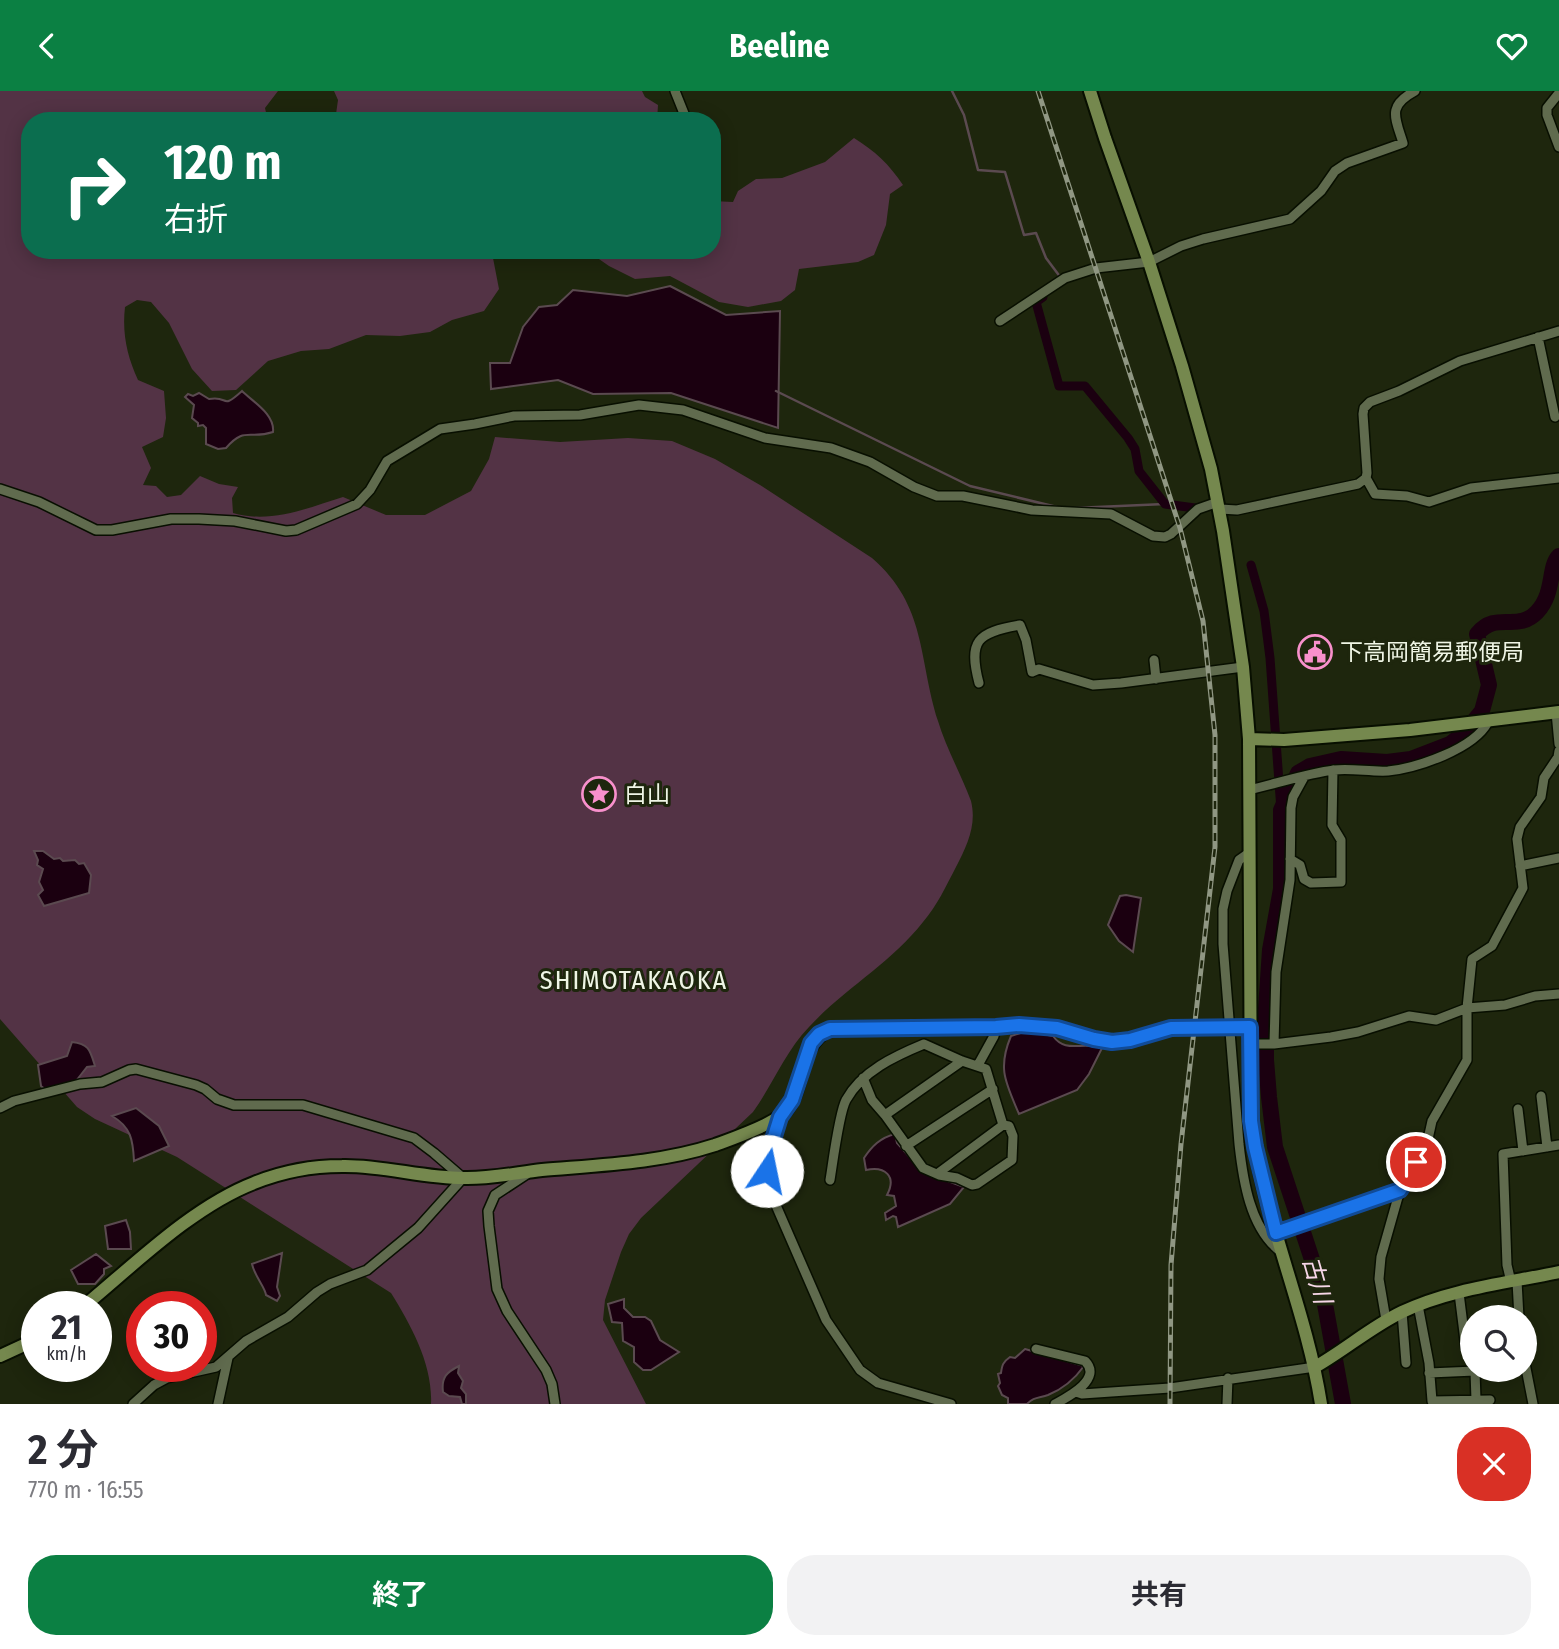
<!DOCTYPE html>
<html lang="ja">
<head>
<meta charset="utf-8">
<style>
	:root { --surface:#fff; --page:#f2f2f3; --text:#2b2b33; --muted:#7c7c81; --accent:#0b8043 }
	body { margin:0; font-family:"Fira Sans Condensed","Noto Sans JP",sans-serif; background:var(--page); color:var(--text); height:100vh; display:flex; flex-direction:column; font-size:26px; white-space:nowrap }
	* { box-sizing:border-box; margin:0 }
	p { font-size:23px; color:var(--muted) }
	.icon { flex:none; width:38px; height:38px; fill:none; stroke:currentColor; stroke-width:2; stroke-linecap:round; stroke-linejoin:round }
	.map { position:relative; height:1313px; overflow:hidden }
	.details { display:flex; flex-direction:column; background:var(--surface); flex:1 }
	.details>* { flex:none }
	.hud { position:absolute; left:21px; top:21px; width:700px; height:147px; border-radius:28px; box-shadow:0 4px 18px #0003; background:#0b6e4f; color:#fff; overflow:hidden }
	.controls { position:absolute; left:1460px; top:1214px; display:grid; gap:14px }
	.controls a { display:grid; place-items:center; width:77px; height:77px; border-radius:50%; background:var(--surface); box-shadow:0 4px 18px #0003; font-size:35px }
	.speed { position:absolute; left:21px; top:1200px; display:flex; gap:14px; font-size:35px; font-weight:700; text-align:center }
	.speed>* { display:grid; place-content:center; width:91px; height:91px; border-radius:50%; background:var(--surface); box-shadow:0 4px 18px #0003; line-height:1 }
	.speed small { font-size:18px; font-weight:400 }
	.speed .limit { border:10px solid #d22; background:#fff; color:#111 }
	.pin { position:absolute; display:grid; place-items:center; width:60px; height:60px; color:#fff; margin:-30px; border:4px solid #fff; border-radius:50%; box-shadow:0 2px 7px #0007 }
	.me { position:absolute; width:77px; margin:-38px; rotate:11deg; stroke-linejoin:round; filter:drop-shadow(0 0 5px #0008) }
	.turn { display:flex; align-items:center; gap:24px; height:147px; padding:0 28px; font-size:32px }
	.turn .icon { width:91px; height:91px; stroke-width:2.5 }
	.turn b { display:block; font-size:49px; line-height:60px }
	.round { display:grid; place-items:center; flex:none; width:74px; height:74px; border-radius:28px; background:var(--page) }
	.head { display:flex; align-items:center; justify-content:space-between; height:119px; padding:0 28px }
	h1 { font-size:42px; font-weight:700; line-height:52px }
	.primary-button { display:flex; gap:14px; margin-top:auto; padding:14px 28px }
	.primary-button a { flex:1; height:80px; border-radius:28px; background:var(--accent); color:#fff; font-size:28px; font-weight:700; line-height:80px; text-align:center }
	.primary-button a+a { background:var(--page); color:var(--text) }
	header { display:flex; justify-content:space-between; align-items:center; height:91px; padding:0 28px; background:var(--accent); color:#fff; font-size:32px; font-weight:700 }
	.map>svg:first-child { display:block }
</style>
</head>
<body>
<header><svg class="icon" aria-label="back" viewBox="0 0 24 24"><path d="M15 5l-7 7 7 7"/></svg>Beeline<svg class="icon" aria-label="heart" viewBox="0 0 24 24"><path d="M12 20l-8-8c-3-5 5-10 8-4 3-6 11-1 8 4z"/></svg></header>
<div class="map">
<svg width="1559" height="1313" viewBox="0 0 1559 1313">
	<rect width="100%" height="100%" fill="#1e260d"/>
	<path fill="#533345" d="M0 0H278L265 17 268 30H30V159H485L493 167 499 198 484 220 452 229 430 241 400 245 366 244 329 258 301 260 268 270 236 299 212 300 192 278 169 232 151 211 137 209 125 216C122 242 127 265 138 289L164 300 166 327 163 346 142 356 151 377 143 394 156 395 167 406 181 404 200 385 219 393 238 396 232 407 233 422C270 433 308 417 343 406L386 424H425L471 400 489 368 495 346 560 351 628 347 672 350 715 368 760 394 872 467C927 515 918 567 938 630 946 657 961 683 971 710 977 734 967 755 956 776 946 795 937 815 923 831 891 872 844 898 809 936 785 961 773 993 753 1021L641 1127 629 1143 621 1161 605 1209 603 1229 646 1313H431C433 1274 411 1234 391 1202L177 1066 95 1028 77 1016 0 928Z
		M334 0H642L645 6 658 14 657 30H335L338 9Z
		M854 47C875 60 889 73 903 94L890 103 886 134 874 164 858 171 799 178 795 199 781 210 748 216 719 211 670 185 635 188 609 175 586 159H712V110L733 111 738 100 756 88 782 87 825 71Z"/>
	<path fill="#1b0010" stroke="#5b4a50" stroke-width="2" d="M670 195 726 224 780 220 778 337 671 302 593 303 558 289 491 298 490 272H510L523 236 539 216 557 214 573 199 627 205Z
		M242 300C253 311 275 323 273 341 249 349 245 335 226 357L218 358 206 353V337L203 334 198 335V332L192 327 194 314 185 306 188 303 193 305 199 302 209 308C230 304 220 320 242 300Z
		M34 760H43L54 768 60 767 63 770 75 769 79 773 84 772 91 784 89 802 44 815 38 804 43 799 39 791 43 778 37 774 38 769Z
		M1126 804 1141 807 1133 861 1119 850 1108 834 1120 805Z
		M1027 940 1053 945C1066 963 1082 950 1102 957L1089 983 1077 999 1019 1023C1006 992 997 978 1011 945Z
		M72 951C89 953 90 959 95 975L87 976 76 990 46 999 41 995 38 974 67 965Z
		M136 1017 159 1035 169 1055 134 1070C133 1049 131 1036 112 1025Z
		M895 1043 897 1052 923 1081 964 1096 950 1113 898 1136 896 1126 893 1125 886 1129 885 1122 896 1115 894 1105 887 1104C897 1085 885 1075 866 1079L864 1067C872 1055 880 1047 895 1043Z
		M126 1129 130 1141 131 1158H108L105 1135Z
		M282 1162 277 1196 280 1205 277 1210 266 1204C265 1196 255 1186 252 1173Z
		M96 1163 111 1175 104 1178V1183L95 1193H78L71 1179Z
		M624 1208V1217L633 1226H645L651 1230 660 1249 679 1261 651 1279H643L634 1271V1256L623 1250 622 1232 612 1231 608 1213Z
		M1025 1258 1084 1275C1074 1289 1063 1298 1048 1304 1039 1307 1033 1306 1027 1313H1008V1307L1002 1304 998 1295 1000 1292 998 1283 1001 1282C1002 1274 1003 1271 1010 1266L1015 1267Z
		M459 1275 458 1282 463 1290 461 1297 466 1303V1313H462L460 1306 449 1305 443 1301C441 1286 447 1281 459 1275Z"/>
	<g fill="none" stroke-linecap="round" stroke-linejoin="round">
		<path stroke="#5b4a50" stroke-width="2.5" d="M952 0 964 24 978 79 1005 81 1024 144 1036 142 1046 167 1061 187
			M776 300 970 395 1057 416
			M1074 417 1165 413"/>
		<path stroke="#1b0010" stroke-width="9" d="M1043 206 1036 211 1059 295H1085L1128 347 1135 358 1139 380 1165 413 1195 417
			M1251 474 1264 520 1270 567 1281 719"/>
		<path stroke="#1b0010" stroke-width="16" d="M1343 1313 1323 1202 1275 1056 1269 1006 1266 969V918L1270 859 1281 798V719L1298 682 1310 675 1341 668 1387 671 1411 668 1450 653 1464 642 1482 620 1489 594 1477 543C1497 519 1517 542 1537 521 1555 502 1548 476 1559 465"/>
		<g stroke="#080f00" stroke-width="12">
			<path id="street" d="M675 0 687 30
				M1559 2 1547 17V24L1559 56
				M1000 230 1065 187 1096 177 1149 171 1181 155 1203 148 1290 128 1321 100 1335 80 1347 72 1403 52C1395 26 1387 15 1415 0
				M1538 246 1555 326
				M1366 387 1375 403 1407 405 1429 411 1471 397 1559 387
				M0 398 39 411 96 439H112L171 428H199L235 430 286 440 296 439 357 413 370 399 387 370 440 338 475 333 514 325 580 324 639 314 683 319 765 347 831 357 870 371 914 396 937 405H963L1032 419 1111 423 1153 445 1165 446 1171 443 1198 418 1218 411
				M1220 418 1237 419 1358 393 1366 387 1367 382 1363 323 1364 317 1370 311 1399 300 1460 270 1559 240
				M1154 569 1156 588
				M979 592C968 550 977 541 1020 534L1026 549 1032 581 1039 578 1093 594 1121 592 1243 576
				M1556 621 1559 653
				M1249 699C1275 693 1309 682 1334 679 1352 677 1370 681 1388 680 1417 677 1474 658 1488 631
				M1249 762 1239 769 1227 800 1223 818V853L1239 1053C1243 1089 1250 1137 1280 1160
				M1290 768 1300 774 1304 788 1311 792 1341 791V749L1332 734 1333 679
				M1520 775 1559 767
				M981 936 1019 934 1057 937 1094 949 1112 951 1130 949 1171 937 1250 936
				M1251 953H1274L1331 946 1358 941 1409 925 1436 929 1467 917 1505 914 1535 905 1559 903
				M1274 953 1276 881 1290 789 1291 717 1293 706 1304 686
				M978 974 994 945 996 936
				M1541 1005 1547 1056
				M0 1017 14 1010 80 993 102 991 129 979 136 978 196 994 205 998 217 1008 234 1014H303L414 1047 434 1062 463 1087 418 1137 367 1179 330 1193 317 1201 288 1226 246 1250 216 1276 167 1287 154 1294 133 1313
				M1518 1018 1523 1060
				M885 1024 962 970
				M780 1026C773 1050 766 1071 768 1096L826 1229 860 1279 878 1292 951 1313
				M906 1055 993 998
				M527 1083 495 1104 488 1120 489 1135 497 1198 507 1220 546 1279 552 1293 555 1313
				M937 1083 1003 1034
				M830 1089C833 1071 839 1022 846 1009 862 980 895 965 924 953L962 970 986 978 1003 1034 1009 1035 1013 1045 1012 1069 977 1093 972 1094 957 1087 939 1084 923 1077 885 1024 872 1009 863 987
				M1276 1142 1400 1099
				M1517 1190 1519 1227
				M1511 1191 1507 1174 1503 1063 1559 1054
				M1459 1202 1466 1258
				M1418 1214 1429 1272 1432 1310 1490 1309
				M1402 1221 1406 1272
				M1386 1229 1379 1188 1381 1166 1400 1099 1426 1057 1432 1030 1467 969V917L1472 868 1492 855 1523 797 1517 748 1520 736 1541 706 1544 687 1558 666 1559 660
				M1036 1258 1085 1270C1103 1288 1068 1306 1055 1313
				M1524 1267 1533 1313
				M1429 1282 1475 1280 1476 1309
				M1076 1301 1082 1303 1170 1297 1315 1276
				M218 1313 228 1267
				M1227 1313 1228 1287"/>
		</g>
		<g stroke="#080f00" stroke-width="16">
			<path id="secondary" d="M1090 0 1105 47 1149 171 1182 275 1211 378 1223 440 1243 576 1249 648 1251 1030C1263 1127 1306 1217 1321 1313
				M1249 648 1284 649 1410 639 1559 621
				M83 1216C134 1174 192 1116 254 1092 281 1081 312 1075 342 1075 382 1074 423 1087 463 1087 489 1088 516 1082 542 1079 600 1074 660 1072 715 1054 734 1047 763 1037 779 1026 808 1005 794 955 830 938L981 936
				M0 1265 37 1248
				M1315 1276C1345 1259 1371 1236 1402 1221 1450 1198 1507 1192 1559 1181"/>
		</g>
		<use href="#street" stroke="#606b4e" stroke-width="9"/>
		<use href="#secondary" stroke="#75884e" stroke-width="12"/>
		<g stroke="#909783" stroke-width="5">
			<path id="rail" d="M1038 0 1180 437 1203 530 1215 644V756L1181 1053 1171 1174 1170 1313"/>
		</g>
		<use href="#rail" stroke="#1e260d" stroke-width="2.5" stroke-dasharray="8" stroke-linecap="butt"/>
	</g>
	<g fill="none" stroke-linecap="round" stroke-linejoin="round">
		<g stroke="#114b97" stroke-width="18">
			<path id="route" d="M767 1080 770 1058 780 1026 792 1009 811 952 819 943 830 938 996 936 1019 934 1057 937 1094 948 1112 951 1130 949 1171 937 1250 936 1251 1030 1255 1056 1276 1142 1400 1099 1416 1071"/>
		</g>
		<use href="#route" stroke="#1a73e8" stroke-width="12"/>
	</g>
	<defs>
		<g id="civic-ring" transform="scale(1.75)"><circle r="9.5" fill="#1e260d" stroke="#f890cc" stroke-width="1.5"/><path d="M-.6-6.5H3V-4.5H.6V-3L4-1V1h2V6H-6V1h2V-1L-.6-3ZM-1.2 2.5V6h2.4V2.5Z" fill="#f890cc"/></g>
		<g id="sight-ring" transform="scale(1.75)"><circle r="9.5" fill="#1e260d" stroke="#f890cc" stroke-width="1.5"/><path d="M0-6L1.8-2.2L6-1.7L2.9 1.2L3.7 5.4L0 3.3L-3.7 5.4L-2.9 1.2L-6-1.7L-1.8-2.2Z" fill="#f890cc"/></g>
	</defs>
	<g fill-rule="evenodd">
		<use href="#civic-ring" x="1315" y="561"/>
		<use href="#sight-ring" x="599" y="703"/>
	</g>
	<g text-anchor="middle" dominant-baseline="central" stroke-width="6" stroke-linejoin="round" paint-order="stroke">
		<g font-size="23" fill="#eff5e5" stroke="#1e260d" text-anchor="start">
			<text x="1340" y="561">下高岡簡易郵便局</text>
			<text x="624" y="703">白山</text>
		</g>
		<g font-size="24" font-style="italic" fill="#f7d7e8" stroke="#1e260d">
			<text transform="translate(1317 1189) rotate(74)">古川</text>
		</g>
		<g font-size="26" letter-spacing="2" fill="#eff5e5" stroke="#1e260d">
			<text x="634" y="889">SHIMOTAKAOKA</text>
		</g>
	</g>
</svg>
<div class="controls">
<a><svg class="icon" aria-label="search" viewBox="0 0 24 24"><circle cx="10" cy="10" r="6"/><path d="M15 15l6 6"/></svg></a>
</div>
<div class="speed"><div>21<small>km/h</small></div><div class="limit">30</div></div>
<div class="pin" style="left:1416px;top:1071px;background:#d93025"><svg class="icon" aria-label="arrive" viewBox="0 0 24 24"><path d="M6 21V4h12l-3 4 3 4H6"/></svg></div>
<svg class="me" style="left:767px;top:1080px" viewBox="-20 -20 40 40"><circle r="19" fill="#fff"/><path d="M0-13L10 11 0 6-10 11z" fill="#1a73e8"/></svg>
<div class="hud">
<div class="turn"><svg class="icon" aria-label="right" viewBox="0 0 24 24"><path d="M7 20v-9h11M14 6l5 5-5 5"/></svg><div><b>120 m</b>右折</div></div>
</div>
</div>
<section class="details">
<div class="head"><div><h1>2 分</h1><p>770 m · 16:55</p></div><a class="round" style="background:#d93025;color:#fff"><svg class="icon" aria-label="close" viewBox="0 0 24 24"><path d="M6 6l12 12M18 6L6 18"/></svg></a></div>
<div class="primary-button"><a>終了</a><a>共有</a></div>
</section>
</body>
</html>
